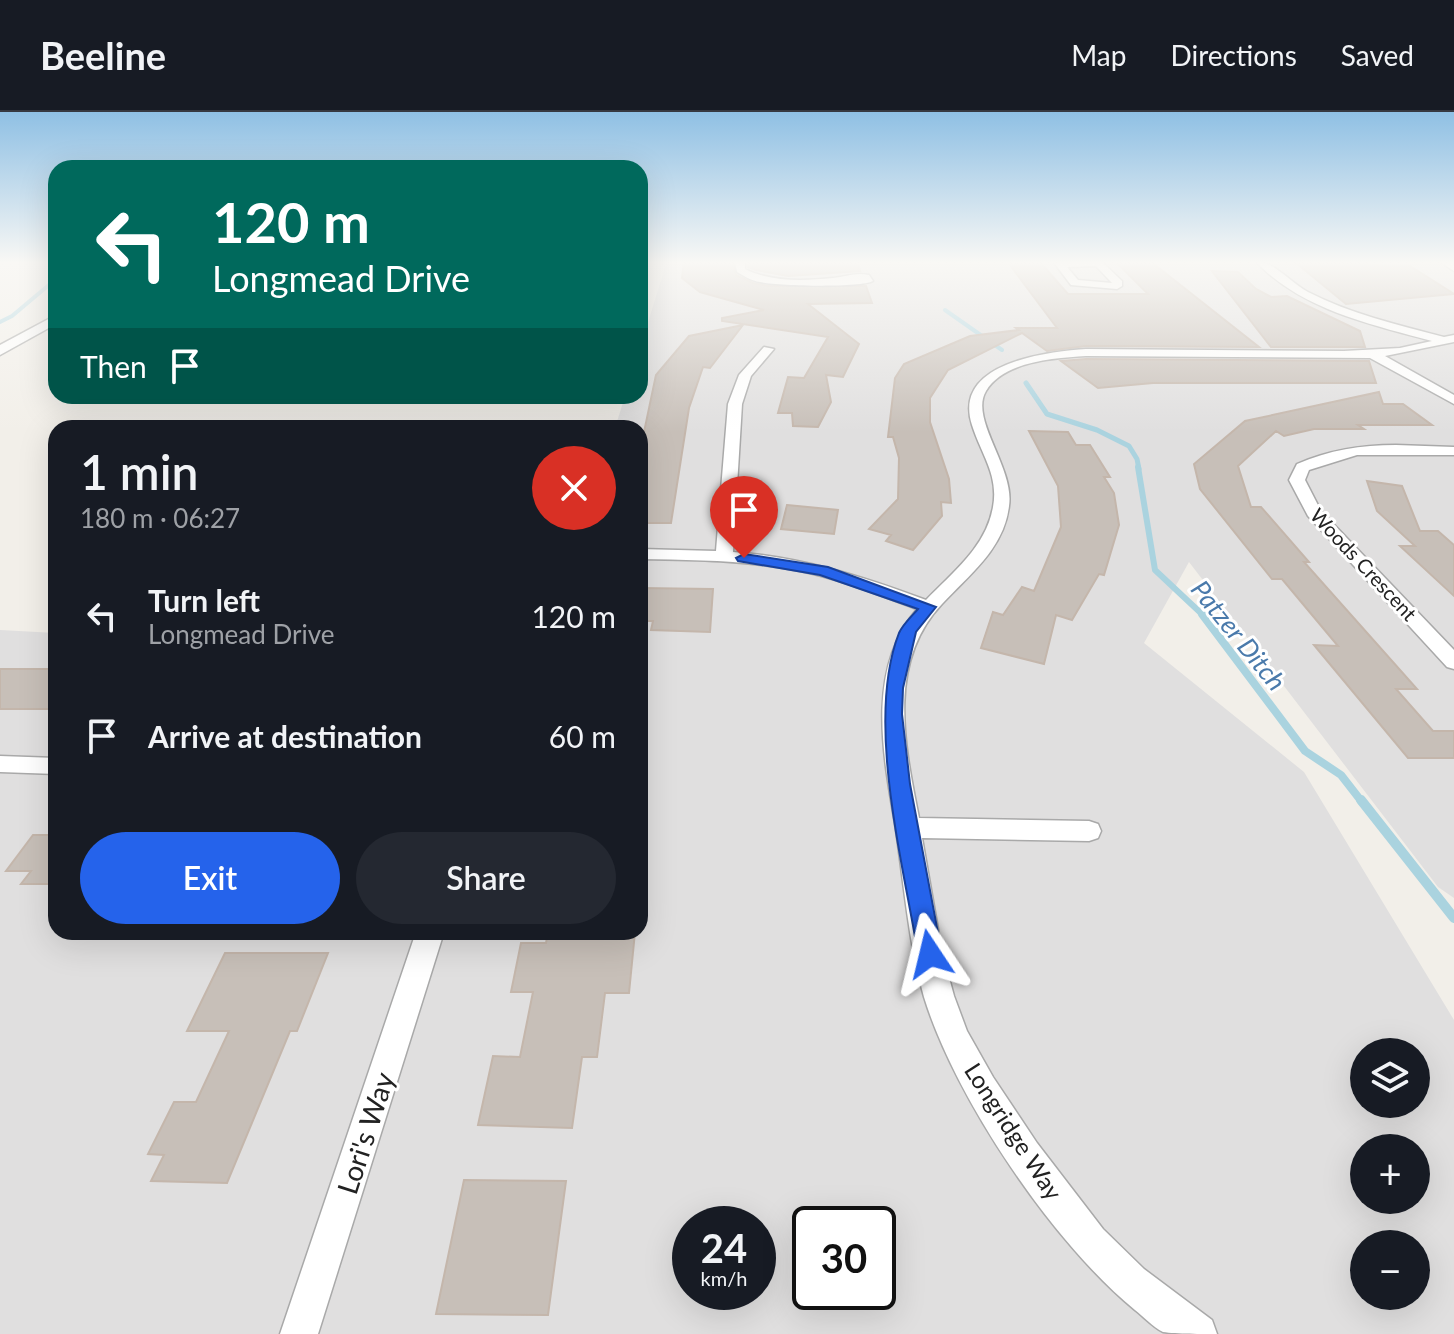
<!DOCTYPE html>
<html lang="en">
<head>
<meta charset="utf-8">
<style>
	:root { --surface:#171b24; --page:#242831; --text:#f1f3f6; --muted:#9ea1a6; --line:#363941; --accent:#2563eb }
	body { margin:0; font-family:Lato,sans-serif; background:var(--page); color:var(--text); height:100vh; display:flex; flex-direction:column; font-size:30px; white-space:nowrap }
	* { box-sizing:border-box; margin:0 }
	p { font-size:26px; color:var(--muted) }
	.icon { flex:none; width:44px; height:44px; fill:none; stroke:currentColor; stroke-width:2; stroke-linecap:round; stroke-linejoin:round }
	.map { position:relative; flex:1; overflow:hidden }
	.drawer { position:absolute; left:48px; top:308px; width:600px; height:520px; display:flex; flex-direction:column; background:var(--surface); border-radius:24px; box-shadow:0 8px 32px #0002 }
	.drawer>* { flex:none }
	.guide { position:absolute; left:48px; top:48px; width:600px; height:244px; border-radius:24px; box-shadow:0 8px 32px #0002; background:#00695c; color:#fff; overflow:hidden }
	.buttons { position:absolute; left:1350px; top:926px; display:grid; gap:16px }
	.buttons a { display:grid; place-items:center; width:80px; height:80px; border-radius:50%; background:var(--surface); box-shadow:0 8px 32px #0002; font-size:40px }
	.speed { position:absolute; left:672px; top:1094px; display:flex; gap:16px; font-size:40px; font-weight:700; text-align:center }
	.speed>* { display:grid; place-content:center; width:104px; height:104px; border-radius:50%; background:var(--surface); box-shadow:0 8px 32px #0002; line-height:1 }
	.speed small { font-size:20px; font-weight:400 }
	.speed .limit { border:4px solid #111; border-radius:12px; background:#fff; color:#111 }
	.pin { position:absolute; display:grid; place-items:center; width:68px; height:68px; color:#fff; margin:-82px -34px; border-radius:50% 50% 50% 0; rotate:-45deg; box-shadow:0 0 8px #0007 }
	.pin .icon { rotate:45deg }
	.me { position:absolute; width:88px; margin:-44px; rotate:350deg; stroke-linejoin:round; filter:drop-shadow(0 0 6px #0008) }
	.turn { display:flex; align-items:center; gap:28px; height:168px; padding:0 32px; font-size:36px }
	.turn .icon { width:104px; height:104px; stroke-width:2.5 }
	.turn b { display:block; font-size:56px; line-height:68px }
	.then { display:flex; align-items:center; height:76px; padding:0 32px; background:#0003; gap:16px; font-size:30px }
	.round { display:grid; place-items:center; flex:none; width:84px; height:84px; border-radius:42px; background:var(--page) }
	.overview { display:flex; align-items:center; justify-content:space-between; height:136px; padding:0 32px }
	h1 { font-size:48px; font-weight:600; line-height:60px }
	.action { display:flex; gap:16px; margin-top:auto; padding:16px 32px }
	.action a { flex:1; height:92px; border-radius:48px; background:var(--accent); color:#fff; font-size:32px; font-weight:600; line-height:92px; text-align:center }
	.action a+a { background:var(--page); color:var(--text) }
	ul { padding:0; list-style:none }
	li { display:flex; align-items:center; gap:24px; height:120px; padding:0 32px }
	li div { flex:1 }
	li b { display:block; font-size:30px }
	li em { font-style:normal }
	header { display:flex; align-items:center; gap:48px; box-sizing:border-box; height:112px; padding:0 40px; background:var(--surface); border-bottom:2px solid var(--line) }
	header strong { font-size:38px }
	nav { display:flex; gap:44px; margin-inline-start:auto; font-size:28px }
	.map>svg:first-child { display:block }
</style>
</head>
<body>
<header>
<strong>Beeline</strong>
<nav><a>Map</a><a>Directions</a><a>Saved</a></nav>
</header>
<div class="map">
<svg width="1454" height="1222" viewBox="0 0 1454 1222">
	<rect width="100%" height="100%" fill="#f2efe9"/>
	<path fill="#e0dfdf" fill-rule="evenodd" d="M667 149H1454V786L1438 775 1189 450 1144 531 1304 660 1454 908V1222H0V518L56 521V820H640V316H615L625 284H640V236ZM1364 940H1416V992H1364ZM1364 1036H1416V1088H1364ZM690 1112H758V1180H690ZM810 1112H878V1180H810ZM1364 1132H1416V1184H1364Z"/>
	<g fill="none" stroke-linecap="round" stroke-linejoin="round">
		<path stroke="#aad3df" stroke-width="4" d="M945 198 1002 238
			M0 210 12 204 56 167"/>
		<path stroke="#aad3df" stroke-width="5" d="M1026 271 1047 302 1097 318 1129 334 1137 347 1139 357"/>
		<path stroke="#aad3df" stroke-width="6" d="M1138 355 1155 458 1204 504"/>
		<path stroke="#aad3df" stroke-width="8" d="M1202 502 1305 639 1341 663 1362 690"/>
		<path stroke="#aad3df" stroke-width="10" d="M1361 688 1454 806"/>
	</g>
	<path fill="#c7bfb8" stroke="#c4b6ab" stroke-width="2" d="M684 149H732L736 163 753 171 769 174H866L872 191 808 192 859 232 843 265 826 263 831 290 818 315 793 314 792 301H778L788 265 804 266 828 225 722 209V206L764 198 700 180 682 166Z
		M748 149H857L860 159 788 164 756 158 748 155Z
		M1007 149H1039L1068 182H1148L1115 149H1150L1259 235 1086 234 1047 239 1022 221 948 258 930 286V310L949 367 951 391 941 390 942 404 913 438 886 429 891 423 869 417 898 387 899 346 893 325H888L895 266 904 252 970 224 1019 218 1016 216H1057Z
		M1295 150 1410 154 1454 182 1346 192Z
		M1212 159 1238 160 1256 177 1271 185 1287 184 1360 219 1365 235H1271Z
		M743 213 710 256 703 255 689 296 671 411H640V339L656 263 689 224Z
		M1086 247 1369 249 1376 271H1153L1098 276 1061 249Z
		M1379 280 1383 292H1403L1432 313H1358L1364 317H1314L1284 324 1276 319 1238 354 1251 395H1261L1309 450H1304L1417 577H1396L1433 619H1454V646H1408L1314 533 1338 534 1282 467H1272L1200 377 1194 352 1245 309Z
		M1029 319 1068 320 1076 333H1090L1110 365H1104L1114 381 1119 413 1104 463 1099 462 1072 508 1056 503 1044 552 981 536 993 500 1003 503 1022 475 1034 479 1061 415 1058 374Z
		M1367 369 1402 374 1420 419H1438L1454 433V484L1400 434H1415L1377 399Z
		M787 393 838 398 834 422 781 417Z
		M640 476 713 477 710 520 651 518 653 509H640Z
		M0 557H56V597H0Z
		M33 723H56V772H21L31 759H6Z
		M548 820H635L629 881H605L597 945H582L572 1016 478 1013 493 944 520 945 533 880H511L521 831H546Z
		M225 841H328L297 919H290L227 1071 151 1069 164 1043 148 1042 174 990H196L229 919H187Z
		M464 1068 566 1069 548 1203 436 1202Z"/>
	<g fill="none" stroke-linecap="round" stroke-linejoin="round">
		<g stroke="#a9a9a9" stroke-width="3">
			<path id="minor" d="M735 149H745V157C771 170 803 169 833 166 846 165 855 160 869 163L873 169C860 176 778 174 760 170 752 169 744 164 737 160Z
				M1060 149H1101L1122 169V174L1117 177 1071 173 1055 152ZM1096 154 1112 171 1078 168 1067 155Z
				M1255 149C1274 149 1291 171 1308 180 1351 202 1398 213 1444 225L1454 223V230L1385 244 1454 283V292L1370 246 1086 244C1055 246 1004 249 986 279 969 307 1015 356 1009 394 1004 437 969 463 942 492 886 551 905 635 919 706L1089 709 1098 712 1101 719 1098 726 1089 729 922 726 942 840 954 884 967 919 993 965 1037 1031 1103 1117 1144 1157 1212 1208 1217 1222C1203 1222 1176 1222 1163 1220 1153 1215 1144 1205 1135 1198 1053 1131 955 986 924 885 908 829 904 770 895 712 883 642 866 557 917 497 879 483 840 467 800 459 747 448 693 448 640 447V437L716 439 728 292 739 263 764 235 774 237 751 264 742 292 733 440C801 445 862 464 926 488 953 460 986 435 993 395 999 363 981 342 972 313 952 251 1045 240 1086 237L1344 239 1400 236 1432 229C1370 212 1302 198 1255 149Z
				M1439 149 1454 152V159Z
				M1396 333 1454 335V343H1357L1309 358 1305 368 1321 399 1454 538V557L1447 555 1308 404 1289 368 1297 352C1329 338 1361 333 1396 333Z
				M0 644 56 646V662L0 660Z
				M416 820H444L318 1222H280Z"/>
		</g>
		<g stroke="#a9a9a9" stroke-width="3">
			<path id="tertiary" d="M56 203V212L0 243V233Z"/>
		</g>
		<use href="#minor" fill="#fff" fill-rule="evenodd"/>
		<use href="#tertiary" fill="#fff" fill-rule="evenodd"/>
	</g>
	<linearGradient id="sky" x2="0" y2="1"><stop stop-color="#8fc0e4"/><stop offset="0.47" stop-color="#f9f8f5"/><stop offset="1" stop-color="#f9f8f5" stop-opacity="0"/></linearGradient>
	<rect width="1454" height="320" fill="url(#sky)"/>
	<path fill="#2563eb" stroke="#184099" stroke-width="2" d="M744 442 828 455 936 495 916 520 903 576 902 602 910 672 942 842 938 849 930 852 922 849 918 842C903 750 865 608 899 521 903 512 912 504 918 497L820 463 738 449 736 446Z"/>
	<g text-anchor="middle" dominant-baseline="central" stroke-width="6" stroke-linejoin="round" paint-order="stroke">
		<g font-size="20" fill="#222" stroke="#fff">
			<text transform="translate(1364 452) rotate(47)">Woods Crescent</text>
		</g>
		<g font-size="24" fill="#222" stroke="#fff">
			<text transform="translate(1014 1019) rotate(57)">Longridge Way</text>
		</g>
		<g font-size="26" font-style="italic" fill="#4a7aab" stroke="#fff">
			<text transform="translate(1239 523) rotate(51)">Patzer Ditch</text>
		</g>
		<g font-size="28" fill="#222" stroke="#fff">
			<text transform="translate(365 1021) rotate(-72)">Lori's Way</text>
		</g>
	</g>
</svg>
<div class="buttons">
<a><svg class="icon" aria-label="layers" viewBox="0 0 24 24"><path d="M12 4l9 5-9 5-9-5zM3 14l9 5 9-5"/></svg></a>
<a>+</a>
<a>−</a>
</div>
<div class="speed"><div>24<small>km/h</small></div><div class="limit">30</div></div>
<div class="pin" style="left:744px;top:446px;background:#d93025"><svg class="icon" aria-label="arrive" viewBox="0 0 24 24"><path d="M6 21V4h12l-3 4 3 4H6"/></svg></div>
<svg class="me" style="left:930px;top:842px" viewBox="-20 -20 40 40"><path d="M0-17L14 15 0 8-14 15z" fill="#2563eb" stroke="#fff" stroke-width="4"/></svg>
<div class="guide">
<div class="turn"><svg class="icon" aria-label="left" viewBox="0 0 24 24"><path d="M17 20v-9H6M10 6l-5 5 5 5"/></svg><div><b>120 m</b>Longmead Drive</div></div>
<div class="then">Then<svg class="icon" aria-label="arrive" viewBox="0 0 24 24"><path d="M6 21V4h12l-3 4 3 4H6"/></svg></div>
</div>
<section class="drawer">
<div class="overview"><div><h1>1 min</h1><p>180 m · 06:27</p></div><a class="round" style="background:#d93025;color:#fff"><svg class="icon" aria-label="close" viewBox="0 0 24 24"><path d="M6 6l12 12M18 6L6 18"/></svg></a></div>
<ul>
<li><svg class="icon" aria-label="left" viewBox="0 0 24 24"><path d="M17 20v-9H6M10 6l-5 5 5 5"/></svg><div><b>Turn left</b><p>Longmead Drive</p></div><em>120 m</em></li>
<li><svg class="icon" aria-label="arrive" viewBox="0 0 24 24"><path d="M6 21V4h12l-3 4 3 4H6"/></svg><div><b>Arrive at destination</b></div><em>60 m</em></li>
</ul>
<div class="action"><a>Exit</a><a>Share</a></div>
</section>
</div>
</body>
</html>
